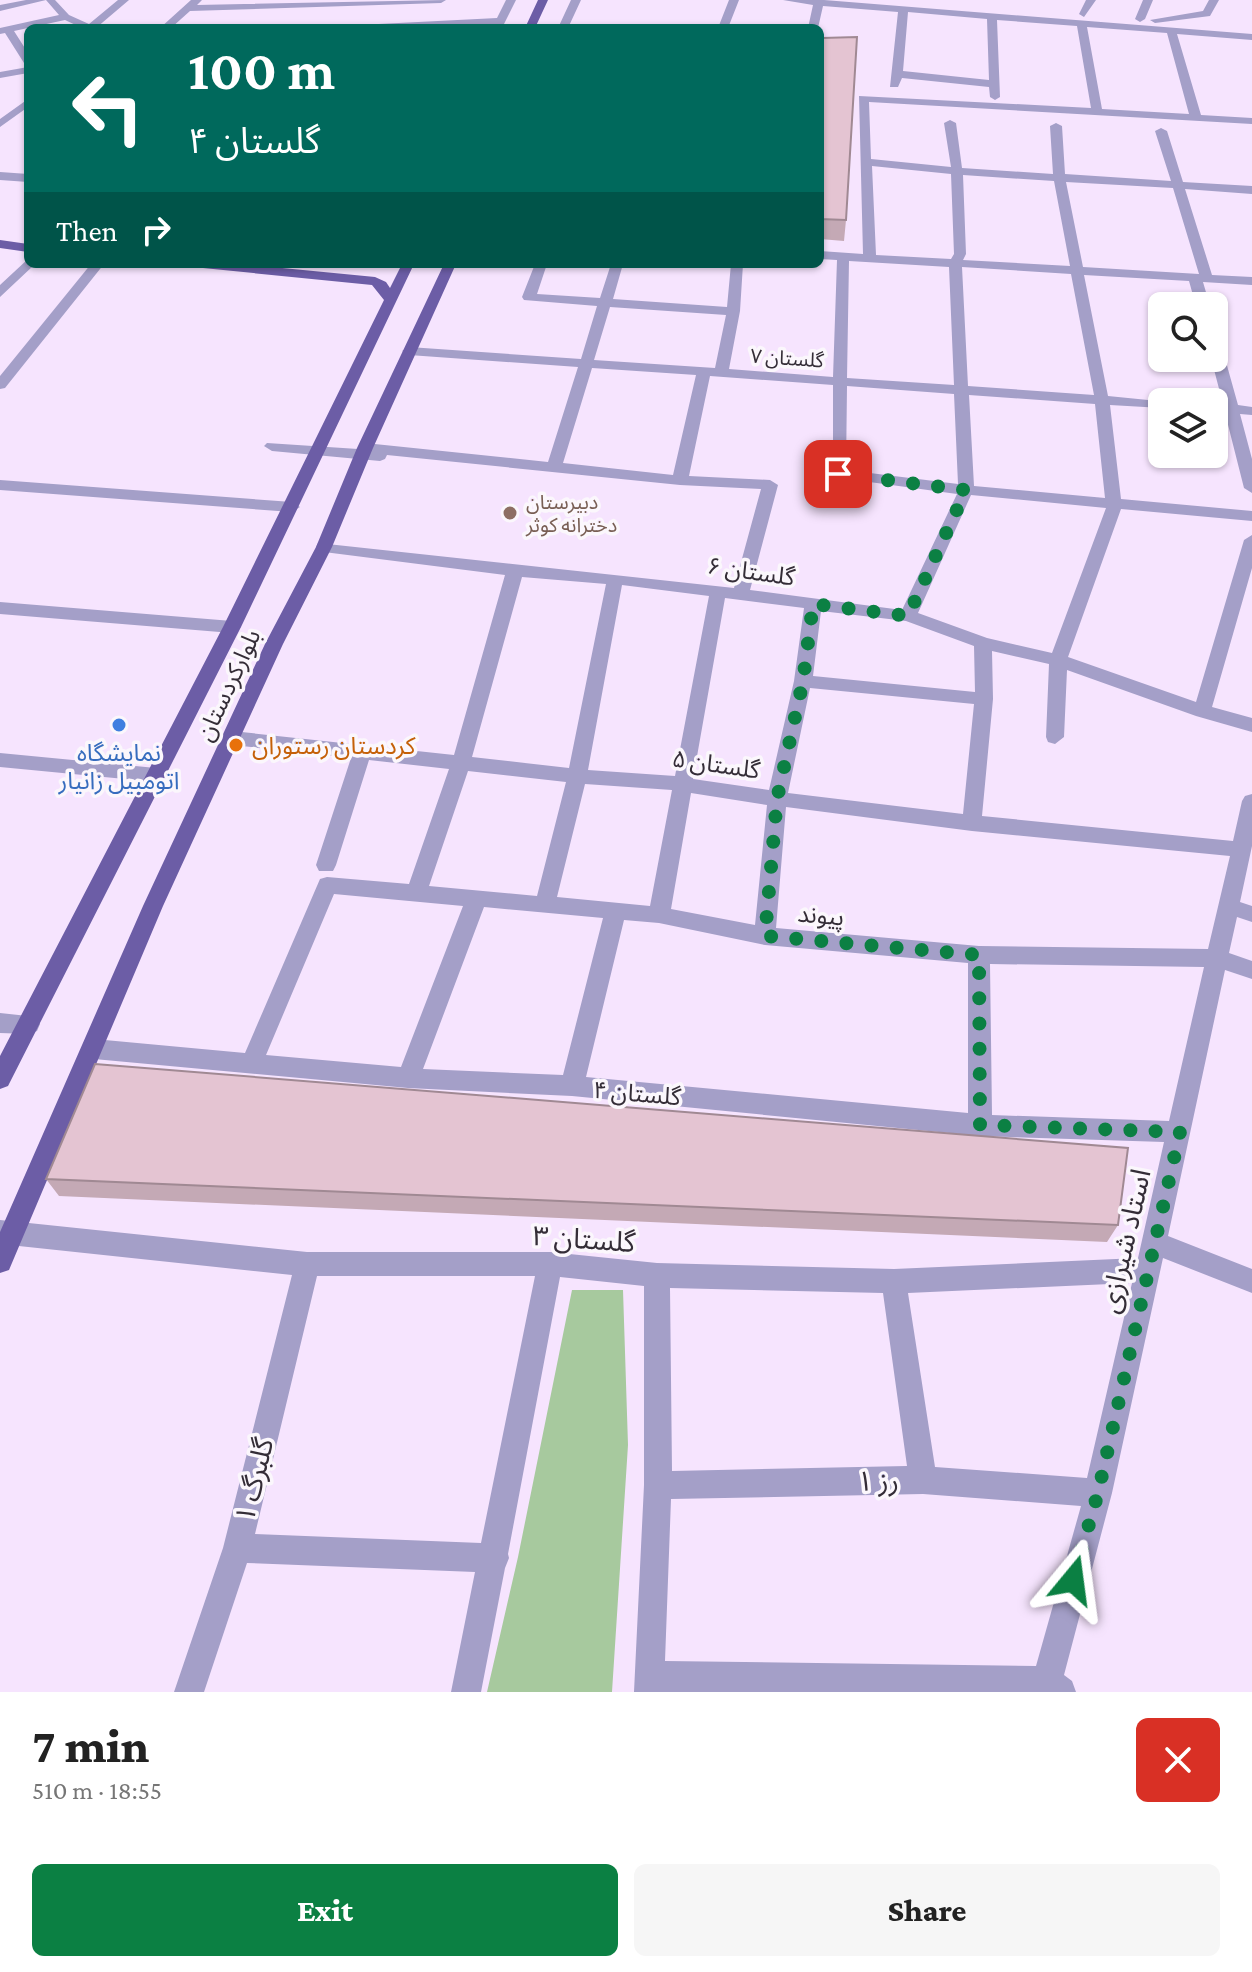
<!DOCTYPE html>
<html lang="en">
<head>
<meta charset="utf-8">
<style>
	:root { --surface:#fff; --page:#f6f6f6; --text:#222; --muted:#767676; --accent:#0b8043 }
	body { margin:0; font-family:"Crimson Pro","Noto Sans Arabic",serif; background:var(--page); color:var(--text); height:100vh; display:flex; flex-direction:column; font-size:30px; white-space:nowrap }
	* { box-sizing:border-box; margin:0 }
	p { font-size:26px; color:var(--muted) }
	.icon { flex:none; width:44px; height:44px; fill:none; stroke:currentColor; stroke-width:2; stroke-linecap:round; stroke-linejoin:round }
	.map { position:relative; height:1692px; overflow:hidden }
	.panel { display:flex; flex-direction:column; background:var(--surface); flex:1 }
	.panel>* { flex:none }
	.banner { position:absolute; left:24px; top:24px; width:800px; height:244px; border-radius:12px; box-shadow:0 2px 6px #0004; background:#00695c; color:#fff; overflow:hidden }
	.tools { position:absolute; left:1148px; top:292px; display:grid; gap:16px }
	.tools a { display:grid; place-items:center; width:80px; height:80px; border-radius:12px; background:var(--surface); box-shadow:0 2px 6px #0004; font-size:40px }
	.pin { position:absolute; display:grid; place-items:center; width:68px; height:68px; color:#fff; margin:-34px; border-radius:16px; box-shadow:0 4px 12px #0006 }
	.me { position:absolute; width:88px; margin:-44px; rotate:16deg; stroke-linejoin:round; filter:drop-shadow(0 0 6px #0008) }
	.turn { display:flex; align-items:center; gap:28px; height:168px; padding:0 32px; font-size:36px }
	.turn .icon { width:104px; height:104px; stroke-width:2.5 }
	.turn b { display:block; font-size:56px; line-height:68px }
	.then { display:flex; align-items:center; height:76px; padding:0 32px; background:#0003; gap:16px; font-size:30px }
	.round { display:grid; place-items:center; flex:none; width:84px; height:84px; border-radius:12px; background:var(--page) }
	.overview { display:flex; align-items:center; justify-content:space-between; height:136px; padding:0 32px }
	h1 { font-size:48px; font-weight:800; line-height:60px }
	.cta { display:flex; gap:16px; margin-top:auto; padding:16px 32px }
	.cta a { flex:1; height:92px; border-radius:12px; background:var(--accent); color:#fff; font-size:32px; font-weight:800; line-height:92px; text-align:center }
	.cta a+a { background:var(--page); color:var(--text) }
	.map>svg:first-child { display:block }
</style>
</head>
<body>
<div class="map">
<svg width="1252" height="1692" viewBox="0 0 1252 1692">
	<rect width="100%" height="100%" fill="#f6e4fe"/>
	<path fill="#a7c99e" d="M572 1290H623L628 1445 612 1692H487L518 1557Z"/>
	<g fill="none" stroke-linecap="round" stroke-linejoin="round">
		<path fill="#a49fc8" fill-rule="evenodd" d="M26 0H55L69 15 89 24 118 0H129L96 28H82L65 20 14 31 28 53V64L24 63 5 33 0 34V28L59 15 46 0 0 11V5Z
			M191 0H202L197 5 446 0 441 3 190 11 171 28H160Z
			M506 0H516L502 28H492L494 24 354 28 359 25 497 18Z
			M571 0H581L568 28H558Z
			M729 0H739L728 28H718Z
			M783 0H824L1252 34V40L1177 34 1201 115 1252 118V124L869 102 871 159 951 167 944 123 950 120 956 123 962 168 1053 174 1050 126 1056 123 1062 126 1065 174 1171 181 1155 131 1161 128 1167 131 1183 182 1252 186V194L1185 189 1212 275 1252 277V285L1203 282 1210 306H1196L1189 281 1084 275 1108 396 1168 402H1162V408L1110 405 1121 499 1252 511V521L1121 509 1068 657 1196 702 1244 540 1252 535V568L1212 707 1252 718V732L1196 716 1067 670 1064 737 1055 744 1048 742 1046 737 1049 664 992 651 993 699 982 816 1233 841 1242 801 1245 796 1252 794V846L1240 902 1252 906V922L1237 917 1229 953 1252 961V979L1225 970 1168 1236 1252 1269V1293L1163 1258 1112 1493 1064 1675 1072 1681 1076 1692H634L644 1485V1286L560 1277 508 1554 509 1558 505 1568 481 1692H451L475 1572 247 1563 204 1692H174L223 1548 292 1275 0 1244V1220L307 1252H550L657 1263 894 1269 1138 1258 1164 1142 980 1136 572 1096 408 1088 94 1059 86 1056 83 1049 86 1042 94 1039 245 1053 320 879 327 877 409 884 449 769 369 760 336 865 333 871H319L316 865 351 758 232 745 223 738 232 731 454 755 505 575 324 552 316 547 318 543 734 588 761 489 680 485 387 455 385 459 380 461 272 451 264 446 267 443 358 449 360 445 365 443 548 462 578 367 409 355 402 351 409 347 581 359 597 306 524 300 522 297 535 264H547L537 294 600 298 611 264H623L613 299 727 307 731 264H743L740 311 729 369 833 377 837 260 820 259V251L863 254 859 96 1091 108 1077 26 997 20 1000 97 995 100 990 97 989 87 902 78 898 87H890L898 12 823 6 818 28H808L813 5ZM908 12 987 19 989 80 903 71ZM1087 27 1167 33 1189 114 1102 109ZM872 166 951 174 954 254 951 259 876 255ZM963 175 1054 181 1070 266 963 260 966 254ZM1066 182 1173 188 1199 274 1083 267ZM849 261 949 267 954 385 847 378ZM962 267 1071 274 1094 395 968 386ZM610 307 726 315 715 368 594 360ZM592 368 696 375 673 475 563 463ZM710 376 833 385V477L957 494 902 610 750 590 778 485 770 480 689 476ZM847 386 954 394 958 484 846 470ZM969 395 1095 404 1105 498 974 486ZM971 495 1106 508 1052 653 987 638 918 613ZM522 577 606 584 569 768 472 757ZM622 585 709 596 675 776 588 770ZM725 598 804 608 794 681 769 790 693 779ZM821 611 906 621 974 646 975 692 813 676ZM810 688 974 704 963 814 788 793ZM468 771 566 782 537 896 429 886ZM585 784 672 790 650 906 557 897ZM691 793 767 805 755 925 671 909ZM786 807 972 831 1230 856 1208 949 979 946 776 928ZM334 894 463 906 401 1067 266 1055ZM484 907 603 918 563 1075 423 1069ZM624 920 659 923 765 945 968 963V1113L586 1077ZM990 964 1204 967 1169 1121 992 1115ZM317 1276H535L481 1543 255 1534ZM1132 1283 1087 1478 935 1467 908 1293ZM670 1288 883 1293 907 1466 672 1471ZM923 1494 1081 1506 1036 1666 665 1661 671 1499Z
			M1086 0H1096L1084 17 1079 14Z
			M1143 0H1153L1145 19 1140 22 1135 19Z
			M1209 0H1219L1210 16 1155 23 1150 20 1203 11Z
			M28 67V73L0 78V72Z
			M28 99V107L0 127V119Z
			M0 172 28 174V182L0 180Z
			M28 259V264L33 266 0 297V285Z
			M91 264H104L5 388 0 389V376Z
			M1214 340 1221 344 1238 405 1252 407V415L1240 414 1252 459V493L1244 488 1225 413 1214 412V404H1223L1211 358H1214Z
			M0 480 292 502 300 507 292 512 0 490Z
			M0 602 232 621 241 627 232 633 0 614Z
			M0 753 156 768 166 775 156 782 0 767Z
			M0 1013 37 1017 40 1024 37 1031 29 1034 0 1033Z"/>
		<path fill="#6c5da6" fill-rule="evenodd" d="M538 0H548L535 28H525Z
			M0 240 28 244V252L0 248Z
			M197 264H242L375 277 386 282 390 288 402 264H414L241 627 8 1086 0 1089V1056L223 627 384 300 372 285 203 268Z
			M444 264H456L373 448 332 547 283 644 163 906 9 1270 0 1273V1232L143 906 265 644 316 547 357 448Z"/>
	</g>
	<path fill="#c4a9b5" d="M820 36 846 220 844 241 820 239Z
		M46 1179 1118 1225 1107 1242 59 1196Z"/>
	<path fill="#e4c4d2" stroke="#a08993" stroke-width="2" d="M671 26 700 28H671Z
		M820 36 822 38 857 37 846 220 820 219Z
		M95 1064 1128 1148 1118 1225 46 1179Z"/>
	<g fill="none" stroke-linecap="round" stroke-linejoin="round">
		<path stroke="#0b8043" stroke-width="14" stroke-dasharray="0 25.2" d="M838 474 966 490 908 616 813 604 803 681 777 799 765 936 979 955 980 1125 1180 1132 1098 1493 1073 1580"/>
	</g>
	<circle fill="#8d6e63" stroke="#fbf7fc" stroke-width="3" cx="510" cy="513" r="8"/>
	<circle fill="#3f7fe0" stroke="#fbf7fc" stroke-width="3" cx="119" cy="725" r="8"/>
	<circle fill="#e8710a" stroke="#fbf7fc" stroke-width="3" cx="236" cy="745" r="8"/>
	<g text-anchor="middle" dominant-baseline="central" stroke-width="7" stroke-linejoin="round" paint-order="stroke">
		<g font-size="20" fill="#342d37" stroke="#fbf7fc">
			<text transform="translate(787 358) rotate(4)">گلستان ۷</text>
		</g>
		<g font-size="20" fill="#785e54" stroke="#fbf7fc" text-anchor="start">
			<text x="526" y="502">دبیرستان<tspan x="526" dy="23">دخترانه کوثر</tspan></text>
		</g>
		<g font-size="24" fill="#342d37" stroke="#fbf7fc">
			<text transform="translate(751 571) rotate(8)">گلستان ۶</text>
			<text transform="translate(228 685) rotate(-65)">بلوارکردستان</text>
			<text transform="translate(716 764) rotate(8)">گلستان ۵</text>
			<text transform="translate(821 915) rotate(5)">پیوند</text>
			<text transform="translate(637 1093) rotate(5)">گلستان ۴</text>
		</g>
		<g font-size="24" fill="#c56008" stroke="#fbf7fc" text-anchor="start">
			<text x="252" y="745">کردستان رستوران</text>
		</g>
		<g font-size="24" fill="#366cbe" stroke="#fbf7fc">
			<text x="119" y="752">نمایشگاه<tspan x="119" dy="28">اتومبیل زانیار</tspan></text>
		</g>
		<g font-size="28" fill="#342d37" stroke="#fbf7fc">
			<text transform="translate(584 1239) rotate(4)">گلستان ۳</text>
			<text transform="translate(1125 1241) rotate(-77)">استاد شیرازی</text>
			<text transform="translate(254 1480) rotate(-76)">گلبرگ ۱</text>
			<text transform="translate(878 1481) rotate(-1)">رز ۱</text>
		</g>
	</g>
</svg>
<div class="tools">
<a><svg class="icon" aria-label="search" viewBox="0 0 24 24"><circle cx="10" cy="10" r="6"/><path d="M15 15l6 6"/></svg></a>
<a><svg class="icon" aria-label="layers" viewBox="0 0 24 24"><path d="M12 4l9 5-9 5-9-5zM3 14l9 5 9-5"/></svg></a>
</div>
<div class="pin" style="left:838px;top:474px;background:#d93025"><svg class="icon" aria-label="arrive" viewBox="0 0 24 24"><path d="M6 21V4h12l-3 4 3 4H6"/></svg></div>
<svg class="me" style="left:1073px;top:1580px" viewBox="-20 -20 40 40"><path d="M0-17L14 15 0 8-14 15z" fill="#0b8043" stroke="#fff" stroke-width="4"/></svg>
<div class="banner">
<div class="turn"><svg class="icon" aria-label="left" viewBox="0 0 24 24"><path d="M17 20v-9H6M10 6l-5 5 5 5"/></svg><div><b>100 m</b>گلستان ۴</div></div>
<div class="then">Then<svg class="icon" aria-label="right" viewBox="0 0 24 24"><path d="M7 20v-9h11M14 6l5 5-5 5"/></svg></div>
</div>
</div>
<section class="panel">
<div class="overview"><div><h1>7 min</h1><p>510 m · 18:55</p></div><a class="round" style="background:#d93025;color:#fff"><svg class="icon" aria-label="close" viewBox="0 0 24 24"><path d="M6 6l12 12M18 6L6 18"/></svg></a></div>
<div class="cta"><a>Exit</a><a>Share</a></div>
</section>
</body>
</html>
